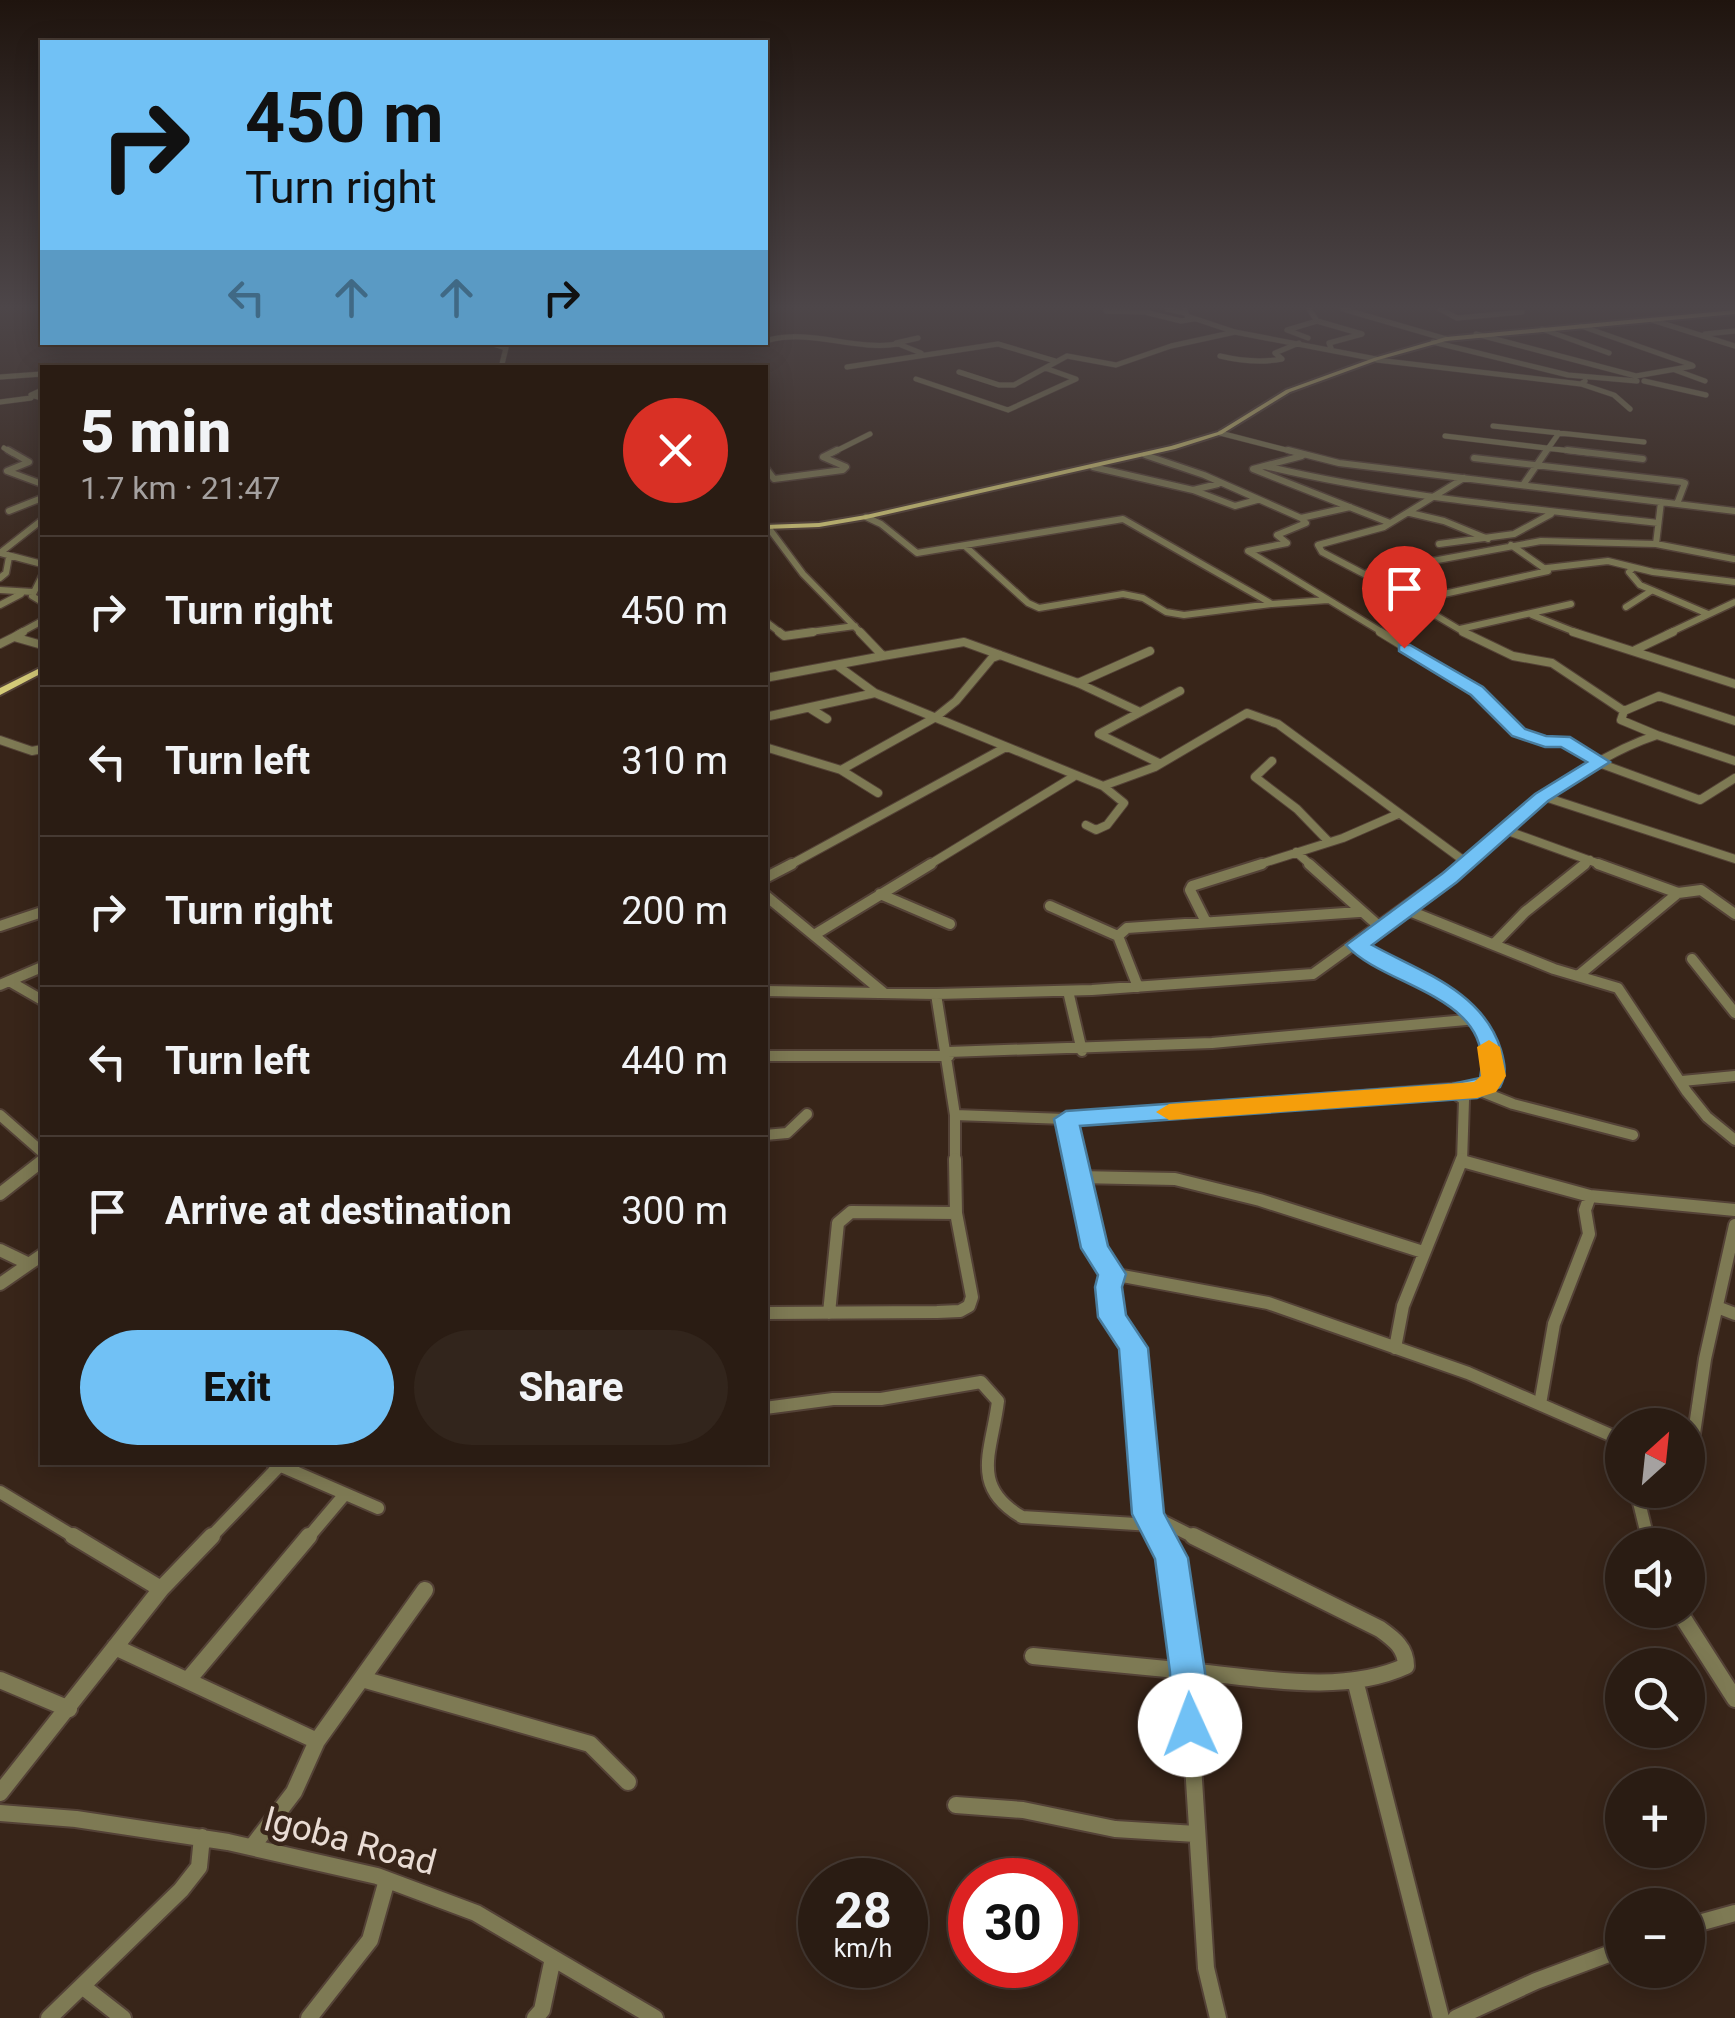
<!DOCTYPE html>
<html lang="en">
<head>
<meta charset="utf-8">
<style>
	:root { --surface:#2a1c13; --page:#32251c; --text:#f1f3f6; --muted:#a5a1a0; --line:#463a33; --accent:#71c1f5 }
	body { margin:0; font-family:Roboto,sans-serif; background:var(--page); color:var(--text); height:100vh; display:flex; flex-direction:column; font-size:38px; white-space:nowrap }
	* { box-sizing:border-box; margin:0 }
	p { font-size:32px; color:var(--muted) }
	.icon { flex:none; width:55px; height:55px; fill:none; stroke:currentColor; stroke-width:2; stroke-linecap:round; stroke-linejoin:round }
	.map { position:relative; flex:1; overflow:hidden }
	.panel { position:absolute; left:40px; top:365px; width:728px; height:1100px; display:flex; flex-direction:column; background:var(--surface); border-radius:0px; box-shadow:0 5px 25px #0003,0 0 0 2px var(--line) }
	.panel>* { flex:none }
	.top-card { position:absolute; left:40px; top:40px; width:728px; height:305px; border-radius:0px; box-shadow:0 5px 25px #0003,0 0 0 2px var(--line); background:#71c1f5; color:#111; overflow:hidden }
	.needle { width:65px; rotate:27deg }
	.tools { position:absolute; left:1605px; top:1408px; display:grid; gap:20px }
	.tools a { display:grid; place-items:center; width:100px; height:100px; border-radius:50%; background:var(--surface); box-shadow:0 5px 25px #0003,0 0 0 2px var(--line); font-size:50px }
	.speed { position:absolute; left:798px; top:1858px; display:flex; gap:20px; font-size:50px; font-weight:700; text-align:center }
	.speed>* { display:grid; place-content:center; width:130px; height:130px; border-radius:50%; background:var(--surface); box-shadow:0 5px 25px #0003,0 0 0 2px var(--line); line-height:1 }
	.speed small { font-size:25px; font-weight:400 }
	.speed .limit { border:15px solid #d22; background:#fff; color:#111 }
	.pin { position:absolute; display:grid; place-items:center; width:85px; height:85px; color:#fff; margin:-102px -42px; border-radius:50% 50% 50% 0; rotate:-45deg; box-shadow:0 0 10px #0007 }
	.pin .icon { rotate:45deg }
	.me { position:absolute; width:110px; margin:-55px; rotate:358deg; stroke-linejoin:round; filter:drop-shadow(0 0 8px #0008) }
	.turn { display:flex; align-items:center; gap:35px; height:210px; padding:0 40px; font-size:45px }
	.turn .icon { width:130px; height:130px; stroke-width:2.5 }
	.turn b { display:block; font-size:70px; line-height:85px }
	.lanes { display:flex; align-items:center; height:95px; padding:0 40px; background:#0003; justify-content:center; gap:50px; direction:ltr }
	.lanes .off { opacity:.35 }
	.round { display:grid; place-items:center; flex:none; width:105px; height:105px; border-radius:52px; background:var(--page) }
	.head { display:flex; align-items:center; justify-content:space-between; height:170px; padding:0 40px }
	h1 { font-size:60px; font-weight:800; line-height:75px }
	.primary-button { display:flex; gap:20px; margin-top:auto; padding:20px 40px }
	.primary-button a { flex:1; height:115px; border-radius:60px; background:var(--accent); color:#111; font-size:40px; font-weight:800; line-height:115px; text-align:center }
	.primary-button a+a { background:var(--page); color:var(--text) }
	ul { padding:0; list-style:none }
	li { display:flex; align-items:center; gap:30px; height:150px; padding:0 40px; border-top:2px solid var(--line) }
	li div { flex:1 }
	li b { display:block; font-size:38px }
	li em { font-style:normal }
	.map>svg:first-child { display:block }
</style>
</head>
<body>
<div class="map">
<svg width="1735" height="2018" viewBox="0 0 1735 2018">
	<rect width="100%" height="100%" fill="#382519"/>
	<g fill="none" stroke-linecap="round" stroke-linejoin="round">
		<g stroke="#544237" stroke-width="6">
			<path id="minor-far5" d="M1167 309 1185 313
				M1185 309 1187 316 1235 332 1376 359
				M1309 309 1317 321
				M1343 309 1446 339
				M1440 309 1457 318 1522 312
				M1106 311 1145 312 1181 321 1193 319
				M1652 320 1735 346
				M1581 326 1692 365
				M1542 329 1609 353
				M1476 334 1636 376 1693 366
				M1705 334 1735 331
				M918 338 896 343 921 353
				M1308 338 1287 330 1317 321 1362 334 1329 343 1331 348
				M769 340C812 329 855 351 898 344
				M487 342 506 348 501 368
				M1433 342 1568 375 1637 381
				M1220 356C1241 361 1260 363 1282 359L1275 353 1299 343
				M1377 360 1581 384
				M847 367 998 344 1055 361
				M1675 370 1705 381
				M959 372 999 385H1014L1067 356 1116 365 1171 346 1235 332
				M0 377 42 374
				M916 379 1008 410 1076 379 1045 368
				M1585 381 1581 384 1614 395 1630 409
				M1644 381 1706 395
				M42 390 31 395 42 398
				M0 402 31 398
				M1493 426 1644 442
				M1220 433 1298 453
				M1445 436 1588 453
				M4 448 12 453
				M832 453 870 434
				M1545 453 1559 433"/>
		</g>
		<g stroke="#544237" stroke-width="9">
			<path id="minor-far4" d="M8 450 29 462 7 471 42 484
				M1288 450 1339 463 1735 511
				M1567 450 1643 459
				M1145 455 1204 475 1301 518 1350 507
				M1302 456 1253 469 1390 523
				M1474 458 1682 482 1685 483 1677 504
				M1265 466C1393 497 1527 508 1658 523
				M765 467 774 479 843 470 846 467 823 457 837 450
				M1093 467 1193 490 1218 484
				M1523 485 1547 450
				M1193 490 1235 506 1257 500
				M9 511 42 498
				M1410 513 1444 521 1488 539
				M866 517 881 524 917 553 1123 519 1272 604 1328 600
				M42 520 0 553 42 564
				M768 527 803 574 862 634
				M1287 543 1248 551 1385 634
				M1287 543 1277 535 1306 523 1301 518
				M1439 544 1514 534 1551 514
				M1656 544 1661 502
				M966 547 1028 603 1039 608 1123 594 1143 598 1166 612 1184 615 1271 604
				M1547 568 1608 561 1653 572 1735 582
				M1633 568 1629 572 1640 585 1708 614
				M1367 573 1541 541 1656 544 1734 559
				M1366 574 1467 634
				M1366 575 1322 552 1318 545 1384 527 1464 478
				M42 576 32 596 42 602
				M0 578 6 573 9 557
				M0 590 33 592
				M1412 601 1548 571 1511 545
				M0 605 21 594
				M1626 607 1651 591
				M1532 615 1580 634
				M765 621 782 634
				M1460 629 1571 604
				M18 634 42 621
				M795 634 855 626
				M1667 634 1735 602"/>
		</g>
		<g stroke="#544237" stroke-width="10">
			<path id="minor-far3" d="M23 632 14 637 42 645
				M779 632 784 636 813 632
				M1380 632 1477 691 1518 733 1545 742 1564 741 1601 762
				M1463 632 1513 656 1552 663 1624 711
				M1573 632 1735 684
				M0 644 14 637
				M1635 650 1673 632
				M883 656 964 642 1078 683 1138 711
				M838 666 875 693 1103 786 1155 767 1247 713 1278 724 1467 863
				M765 678 883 656 860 632
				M1078 683 1150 651
				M811 709 827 719
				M765 717 875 693
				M1657 735 1735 761
				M0 740 32 751 42 749
				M765 747 841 770 936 717 956 701 992 658 1000 655
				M1272 761 1255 777 1297 809 1328 841
				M1159 763 1099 734 1180 691
				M1599 763 1700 800 1735 778
				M841 770 878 793
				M1548 798 1735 859
				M1086 825 1096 830 1107 825 1124 803 1103 786
				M1505 830 1605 866
				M1296 852 1312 866
				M788 866 1006 747
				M927 866 1073 777
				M1254 866 1343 838 1398 814
				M1462 866C1521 816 1582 760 1657 735L1621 720 1624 711 1659 696 1735 721
				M1582 866 1590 860"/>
		</g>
		<g stroke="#544237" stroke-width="14">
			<path id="minor-far2" d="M1309 864 1381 928
				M1598 864 1678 893
				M765 878 792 864
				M880 894 950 924
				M765 895 884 993
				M1050 906 1118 936
				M1407 910 1554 969 1618 988 1687 1092 1707 1117 1735 1140
				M1206 922 1190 890 1192 886 1262 864
				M0 926 42 912
				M814 935 931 864
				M1494 944 1525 912 1585 864
				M1692 959 1735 1013
				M1579 975 1678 893 1701 890 1735 914
				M9 981 42 1000
				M0 985 42 967
				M1138 987 1118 936 1127 928 1359 912
				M765 991 936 994 1092 990 1313 974 1465 864
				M1068 991 1082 1051
				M936 994 955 1115V1162
				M948 1052 1212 1043 1477 1019
				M765 1056H949
				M1682 1081 1735 1076
				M1478 1090 1513 1104 1633 1135
				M1453 1092 1464 1100 1462 1162
				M0 1115 42 1152
				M955 1115 1066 1119 1487 1086C1496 1071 1492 1057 1486 1042 1463 988 1404 971 1357 945
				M1066 1119 1076 1162
				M765 1135 787 1133 807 1114"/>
		</g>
		<g stroke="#544237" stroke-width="16">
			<path id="minor-far1" d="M1075 1159 1095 1248 1112 1274 1268 1303 1468 1373 1622 1440
				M1462 1161 1590 1196 1735 1210
				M1078 1177 1175 1179 1260 1200 1423 1252
				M0 1194 42 1161
				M0 1250 29 1264
				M1112 1274C1101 1322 1128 1322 1134 1354 1143 1414 1132 1484 1161 1539
				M0 1284 42 1255
				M1717 1307 1735 1314
				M765 1313 937 1312 960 1311 969 1306 972 1297 956 1213 955 1159
				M829 1313 838 1223 851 1212 956 1213
				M1395 1348 1403 1306 1462 1159
				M1540 1404 1554 1324 1589 1234 1585 1210 1590 1196
				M765 1408 833 1399H881L981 1382 998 1401C992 1451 969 1486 1022 1517L1152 1525
				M1688 1447 1693 1440 1705 1359 1735 1225
				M272 1462 378 1508
				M1636 1490 1648 1539
				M0 1492 78 1539
				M1148 1514 1198 1539
				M209 1539 283 1462
				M307 1539 345 1494"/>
		</g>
		<g stroke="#544237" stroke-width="20">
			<path id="minor" d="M73 1536 161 1589
				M1193 1536 1380 1629C1394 1639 1406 1648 1406 1666 1341 1696 1256 1677 1187 1671L1206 1968 1218 2018
				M1647 1536 1649 1545
				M1678 1610 1735 1699
				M115 1647 317 1741
				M1033 1656 1187 1671 1171 1558 1160 1536
				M362 1679 590 1744 628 1782
				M0 1680 69 1709
				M188 1680 309 1536
				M1355 1680 1441 2018
				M0 1793 161 1589 212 1536
				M956 1805 1023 1810 1115 1829 1196 1834
				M0 1813 76 1819 228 1842 377 1876 476 1913 655 2018
				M252 1847 294 1792 317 1741 425 1590
				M1688 1926 1735 1913
				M82 1986 123 2018
				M49 2018 181 1890 199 1867 202 1837
				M309 2018 370 1940 387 1880
				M535 2018 542 2010 553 1958
				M1456 2018 1536 1981 1622 1949"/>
		</g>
		<g stroke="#544237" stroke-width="4">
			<path id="major" d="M1735 310V314L1446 341 1378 360 1290 392 1222 434 1175 449 866 519 819 527 765 529V525L819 523 866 515 1171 446 1218 432 1286 390 1374 358 1446 337Z
				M42 667V673L0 695V688Z"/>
		</g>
		<use href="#minor-far5" stroke="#7e7a54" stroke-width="5"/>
		<use href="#minor-far4" stroke="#7e7a54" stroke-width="6"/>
		<use href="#minor-far3" stroke="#7e7a54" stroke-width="8"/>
		<use href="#minor-far2" stroke="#7e7a54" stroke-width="10"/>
		<use href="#minor-far1" stroke="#7e7a54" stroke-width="12"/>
		<use href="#minor" stroke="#7e7a54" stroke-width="16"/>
		<use href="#major" fill="#d4cb78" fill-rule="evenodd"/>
	</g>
	<linearGradient id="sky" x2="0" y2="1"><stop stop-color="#1f140e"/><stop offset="0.52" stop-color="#4d4649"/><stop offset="1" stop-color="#4d4649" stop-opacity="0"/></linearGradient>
	<rect width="1735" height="591" fill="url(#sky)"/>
	<path fill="#71c1f5" stroke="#497d9f" stroke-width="2.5" d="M1399 645H1410L1483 687 1525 729 1546 736 1570 737 1610 762 1548 801 1457 882 1372 945C1421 972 1483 991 1501 1050 1505 1064 1507 1074 1500 1087L1477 1098 1080 1126 1108 1246 1126 1274 1122 1287 1126 1315 1148 1348 1164 1513 1188 1558 1205 1672 1208 1725 1202 1737 1190 1742 1177 1737 1171 1725 1170 1672 1155 1559 1132 1514 1119 1349 1098 1317 1095 1287 1098 1275 1081 1248 1054 1119 1066 1111 1452 1084 1480 1078C1497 995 1384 988 1346 945L1443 873 1535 794 1587 762 1561 747H1545L1512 736 1471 695 1399 651Z"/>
	<path fill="#f59e0b" d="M1489 1040 1500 1047 1506 1076 1496 1092 1477 1098 1169 1120 1156 1112 1169 1104 1474 1082 1481 1076 1477 1047Z"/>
	<g text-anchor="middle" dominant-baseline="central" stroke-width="9" stroke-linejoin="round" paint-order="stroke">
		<g font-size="35" fill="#e9dcd4" stroke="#382519">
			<text transform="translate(350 1841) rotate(15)">Igoba Road</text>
		</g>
	</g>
</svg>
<div class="tools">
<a><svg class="needle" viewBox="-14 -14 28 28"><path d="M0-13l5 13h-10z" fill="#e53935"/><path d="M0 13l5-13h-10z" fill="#a5a1a0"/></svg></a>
<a><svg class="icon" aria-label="sound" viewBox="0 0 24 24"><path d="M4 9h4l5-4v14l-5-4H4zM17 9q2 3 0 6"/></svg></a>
<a><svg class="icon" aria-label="search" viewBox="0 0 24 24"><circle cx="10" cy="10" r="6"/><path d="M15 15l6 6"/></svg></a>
<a>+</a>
<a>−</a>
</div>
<div class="speed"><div>28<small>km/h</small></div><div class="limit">30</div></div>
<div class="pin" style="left:1404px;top:648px;background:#d93025"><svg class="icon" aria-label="arrive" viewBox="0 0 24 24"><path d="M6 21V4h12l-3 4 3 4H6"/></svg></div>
<svg class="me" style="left:1190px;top:1725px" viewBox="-20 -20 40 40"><circle r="19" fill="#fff"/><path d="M0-13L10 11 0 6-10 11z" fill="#71c1f5"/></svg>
<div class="top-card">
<div class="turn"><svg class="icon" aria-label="right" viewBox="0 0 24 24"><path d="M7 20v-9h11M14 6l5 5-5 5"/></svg><div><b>450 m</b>Turn right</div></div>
<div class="lanes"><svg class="icon off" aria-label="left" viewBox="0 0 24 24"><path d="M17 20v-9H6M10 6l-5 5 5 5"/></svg><svg class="icon off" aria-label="ahead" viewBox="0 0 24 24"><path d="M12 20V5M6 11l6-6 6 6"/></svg><svg class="icon off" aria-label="ahead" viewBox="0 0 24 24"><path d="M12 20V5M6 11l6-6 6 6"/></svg><svg class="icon" aria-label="right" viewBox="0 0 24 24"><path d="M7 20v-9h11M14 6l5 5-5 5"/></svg></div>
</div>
<section class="panel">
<div class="head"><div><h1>5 min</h1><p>1.7 km · 21:47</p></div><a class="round" style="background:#d93025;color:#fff"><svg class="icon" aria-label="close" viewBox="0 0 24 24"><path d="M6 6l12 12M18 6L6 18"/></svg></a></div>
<ul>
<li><svg class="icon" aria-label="right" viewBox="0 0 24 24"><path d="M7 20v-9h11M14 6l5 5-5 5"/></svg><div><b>Turn right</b></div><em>450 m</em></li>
<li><svg class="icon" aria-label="left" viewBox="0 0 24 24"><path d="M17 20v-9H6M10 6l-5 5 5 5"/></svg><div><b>Turn left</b></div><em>310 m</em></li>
<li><svg class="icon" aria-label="right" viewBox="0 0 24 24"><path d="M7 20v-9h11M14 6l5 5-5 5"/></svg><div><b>Turn right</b></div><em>200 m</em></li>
<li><svg class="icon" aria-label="left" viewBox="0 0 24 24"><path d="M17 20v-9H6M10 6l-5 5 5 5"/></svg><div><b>Turn left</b></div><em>440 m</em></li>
<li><svg class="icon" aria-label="arrive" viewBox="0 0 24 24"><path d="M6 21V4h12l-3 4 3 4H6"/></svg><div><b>Arrive at destination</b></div><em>300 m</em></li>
</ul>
<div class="primary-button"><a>Exit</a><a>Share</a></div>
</section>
</div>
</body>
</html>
